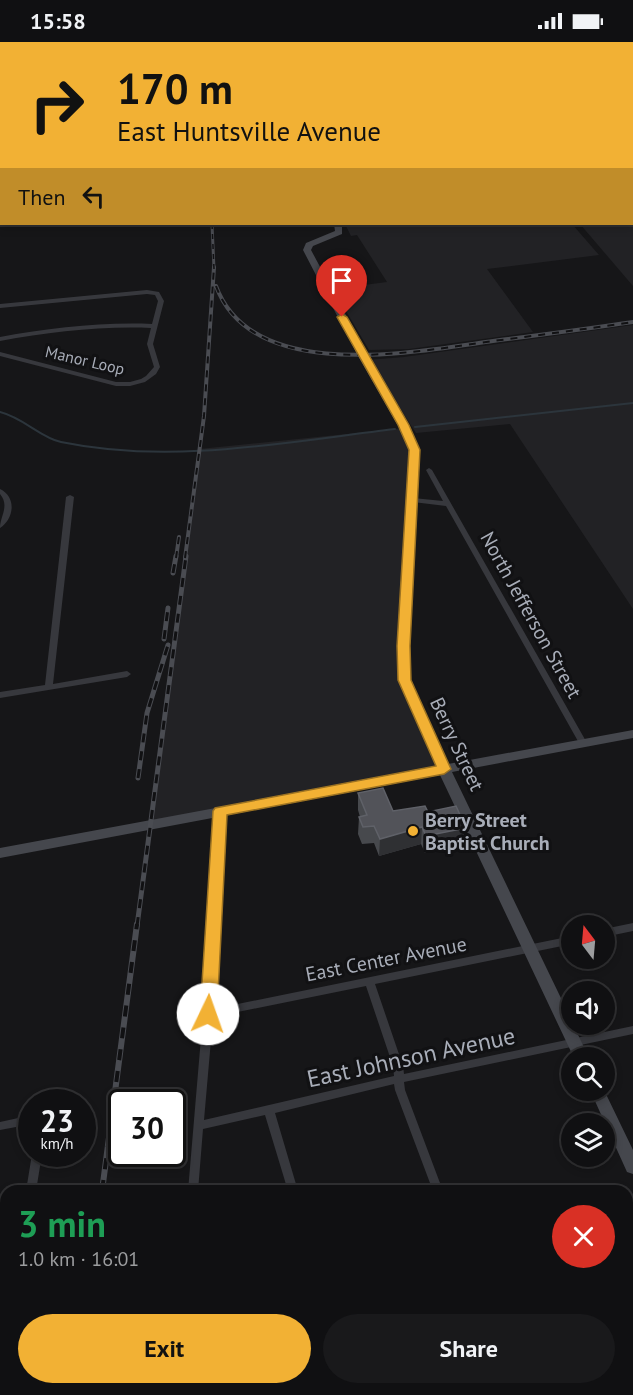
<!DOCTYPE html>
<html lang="en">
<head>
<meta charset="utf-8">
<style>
	:root { --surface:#101012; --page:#19191b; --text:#f1f3f6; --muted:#9c9d9f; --line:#303032; --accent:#f2b134 }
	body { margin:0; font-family:"PT Sans",sans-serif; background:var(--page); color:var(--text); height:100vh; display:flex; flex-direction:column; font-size:22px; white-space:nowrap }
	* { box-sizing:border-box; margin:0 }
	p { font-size:20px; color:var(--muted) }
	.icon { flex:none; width:33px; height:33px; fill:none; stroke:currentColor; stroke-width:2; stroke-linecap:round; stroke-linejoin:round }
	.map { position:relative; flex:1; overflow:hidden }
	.panel { position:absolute; left:0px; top:1143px; width:633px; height:210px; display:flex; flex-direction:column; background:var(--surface); border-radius:18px 18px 0 0; box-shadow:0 3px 9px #0003,0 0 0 2px var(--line) }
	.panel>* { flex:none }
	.top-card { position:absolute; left:0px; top:0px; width:633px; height:183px; box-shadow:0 3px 9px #0003,0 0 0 2px var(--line); background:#f2b134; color:#111; overflow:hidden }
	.needle { width:39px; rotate:344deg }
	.buttons { position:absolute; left:561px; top:873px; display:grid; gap:12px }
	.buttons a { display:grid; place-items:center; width:54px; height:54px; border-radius:50%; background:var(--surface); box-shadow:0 3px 9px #0003,0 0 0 2px var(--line); font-size:30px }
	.speed { position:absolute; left:18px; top:1047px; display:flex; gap:12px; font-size:30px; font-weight:700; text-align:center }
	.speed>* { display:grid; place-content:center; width:78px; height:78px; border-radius:50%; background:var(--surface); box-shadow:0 3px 9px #0003,0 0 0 2px var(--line); line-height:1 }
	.speed small { font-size:15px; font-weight:400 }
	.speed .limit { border:3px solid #111; border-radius:9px; background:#fff; color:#111 }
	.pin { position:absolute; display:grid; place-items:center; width:51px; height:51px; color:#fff; margin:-62px -26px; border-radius:50% 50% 50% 0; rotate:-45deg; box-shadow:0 0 6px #0007 }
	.pin .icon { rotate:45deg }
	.me { position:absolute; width:66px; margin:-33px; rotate:3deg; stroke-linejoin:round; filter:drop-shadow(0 0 4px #0008) }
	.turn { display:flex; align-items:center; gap:21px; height:126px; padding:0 18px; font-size:27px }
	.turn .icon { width:78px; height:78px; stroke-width:2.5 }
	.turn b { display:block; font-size:42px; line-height:51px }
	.then { display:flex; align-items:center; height:57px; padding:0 18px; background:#0003; gap:12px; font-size:22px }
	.round { display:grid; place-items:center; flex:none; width:63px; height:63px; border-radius:32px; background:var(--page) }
	.head { display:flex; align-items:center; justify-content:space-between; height:102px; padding:0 18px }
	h1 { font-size:36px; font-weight:600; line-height:45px; color:#1e9e55 }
	.action { display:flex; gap:12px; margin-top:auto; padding:12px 18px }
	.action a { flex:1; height:69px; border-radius:36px; background:var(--accent); color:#111; font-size:24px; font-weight:600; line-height:69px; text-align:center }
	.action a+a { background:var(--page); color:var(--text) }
	.status { display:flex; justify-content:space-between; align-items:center; height:42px; padding:0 30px; background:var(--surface); direction:ltr }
	.status svg { height:16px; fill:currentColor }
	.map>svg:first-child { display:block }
</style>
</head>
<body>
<div class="status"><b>15:58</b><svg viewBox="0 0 49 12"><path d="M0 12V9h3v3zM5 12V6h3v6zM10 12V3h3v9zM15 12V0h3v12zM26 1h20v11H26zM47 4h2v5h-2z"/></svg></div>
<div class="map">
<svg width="633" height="1353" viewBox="0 0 633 1353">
	<rect width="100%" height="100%" fill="#161618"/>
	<path fill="#222225" d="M632 163H633V244L580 182H632Z
		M345 182H572L599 213 487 227 533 290 409 307 369 308 333 247 387 240 357 193 351 194Z
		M633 283V567L510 382 416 391 368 318 404 315Z
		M405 386 410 396 404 638 444 727 150 782 199 407Z"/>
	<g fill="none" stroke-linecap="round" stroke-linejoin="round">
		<path stroke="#2c353c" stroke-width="2" d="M0 370C24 376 41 396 61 400 171 423 286 400 395 387
			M415 385 633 361"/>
		<path fill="#37383d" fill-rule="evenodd" d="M244 0H247V2H243Z
			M378 0H383L382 2H377Z
			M0 147H2V151H0Z
			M147 248 159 250 164 259 153 302 160 325 156 332 145 340 130 344H116L0 314V310L116 340H130L141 337 146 334 154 325 147 302 151 286C100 284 50 290 0 299V295C50 286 101 280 152 282L158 259 155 253 147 252 0 266V262Z
			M429 426 432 428 587 701 586 703H580L579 701 446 464 413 460 409 458 413 456 443 459 426 428Z
			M0 447C17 455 14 477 0 486 0 474 10 464 0 452Z
			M70 453 74 455 53 642 127 629 131 632 127 635 0 656V650L45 643 66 455Z
			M220 766 223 767 224 769 213 967 572 894V902L375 942 403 1024 404 1032 633 984V992L404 1040 405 1048 443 1149H433L395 1048 394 1042 275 1071 298 1149H288L265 1073 203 1087 198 1149H188L203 972 216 769 217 767ZM366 944 393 1024 394 1034 204 1078 213 975Z
			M633 881V889L604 895V887Z
			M32 1073V1082L0 1088V1080Z
			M32 1112H42L36 1149H26Z
			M6 1301V1347H9V1353H0V1307L2 1303Z
			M502 1347H514L516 1353H504Z"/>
		<path fill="#45474d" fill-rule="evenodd" d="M334 182H342V192L313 204 311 208 368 314 415 396 419 408 409 604 410 638 448 722 633 688V696L452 730 572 979V982H573L589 1016H574L440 733 0 816V806L437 725 398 638 397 604 409 408 405 396 358 314 303 208 306 201 335 189Z
			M590 1048H604L633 1108V1132L627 1130Z
			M633 1195V1209L627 1210V1196Z
			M6 1330V1346L0 1348V1332Z"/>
		<g stroke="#4a4c52" stroke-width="3">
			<path id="rail-far3" d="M212 182 214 227"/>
		</g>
		<g stroke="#4a4c52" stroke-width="4">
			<path id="rail-far2" d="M216 244C252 342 414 310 493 299 540 293 586 287 633 280
				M176 516 179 495
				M185 516 204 374 214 225"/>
		</g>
		<g stroke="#4a4c52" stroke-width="5">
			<path id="rail-far1" d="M173 531 176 514
				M164 597 168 566
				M138 736 147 671 168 603
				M137 884 186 514"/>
		</g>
		<g stroke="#4a4c52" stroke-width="6">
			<path id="rail" d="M102 1149 137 882
				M76 1353 77 1347"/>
		</g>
		<use href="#rail-far3" stroke="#111113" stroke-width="1.5" stroke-dasharray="5" stroke-linecap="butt"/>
		<use href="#rail-far2" stroke="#111113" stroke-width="2" stroke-dasharray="7" stroke-linecap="butt"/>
		<use href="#rail-far1" stroke="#111113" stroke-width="3" stroke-dasharray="9" stroke-linecap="butt"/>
		<use href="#rail" stroke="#111113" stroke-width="4" stroke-dasharray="11" stroke-linecap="butt"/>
	</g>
	<path fill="#47494d" d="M358 751 393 769 428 770 465 803 425 811 421 802 379 814 374 801 362 802 358 792 359 775H360L358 768Z"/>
	<path fill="#2f3033" d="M422 785 421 802 379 814 380 797Z
		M466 786 465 803 425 811 426 794Z"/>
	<path fill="#525359" stroke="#5f6168" stroke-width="1.5" d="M383 746 393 769 425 764 428 770 456 764 466 786 426 794 422 785 380 797 374 784 363 785 359 775 367 773 358 751Z"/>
	<path fill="#f2b134" stroke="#9d7322" stroke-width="1.5" d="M342 272 347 275 409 383 420 408 410 604 411 638 451 727 444 732 227 773 217 972 214 976 208 978 203 976 200 972 213 769 215 766 436 724 398 638 397 604 409 408 398 383 337 275Z"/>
	<circle fill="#f2b134" stroke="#111113" stroke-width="2" cx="413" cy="789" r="6"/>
	<g text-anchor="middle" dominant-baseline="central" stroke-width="6" stroke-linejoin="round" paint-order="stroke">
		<g font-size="16" fill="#a8adb8" stroke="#111113">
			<text transform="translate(85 318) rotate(13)">Manor Loop</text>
		</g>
		<g font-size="20" fill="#a8adb8" stroke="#111113">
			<text transform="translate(531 573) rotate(61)">North Jefferson Street</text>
			<text transform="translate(457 702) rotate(65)">Berry Street</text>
			<text transform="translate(386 917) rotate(-11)">East Center Avenue</text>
		</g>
		<g font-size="20" font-weight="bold" fill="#a8adb8" stroke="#111113" text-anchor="start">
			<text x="425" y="778">Berry Street<tspan x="425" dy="23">Baptist Church</tspan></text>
		</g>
		<g font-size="24" fill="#a8adb8" stroke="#111113">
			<text transform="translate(411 1015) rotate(-12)">East Johnson Avenue</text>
		</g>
	</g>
</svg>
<div class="buttons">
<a><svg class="needle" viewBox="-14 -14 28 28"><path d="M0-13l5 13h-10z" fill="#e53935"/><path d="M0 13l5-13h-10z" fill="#9c9d9f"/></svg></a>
<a><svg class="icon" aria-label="sound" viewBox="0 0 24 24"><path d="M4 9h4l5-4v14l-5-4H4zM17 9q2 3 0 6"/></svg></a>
<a><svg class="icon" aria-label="search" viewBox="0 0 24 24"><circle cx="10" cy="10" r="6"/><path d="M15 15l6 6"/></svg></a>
<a><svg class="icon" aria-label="layers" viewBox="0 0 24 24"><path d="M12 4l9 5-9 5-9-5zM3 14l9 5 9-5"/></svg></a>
</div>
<div class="speed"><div>23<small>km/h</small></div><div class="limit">30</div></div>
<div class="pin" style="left:342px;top:275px;background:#d93025"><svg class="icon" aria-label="arrive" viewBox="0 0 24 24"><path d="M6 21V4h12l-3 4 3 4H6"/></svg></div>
<svg class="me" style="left:208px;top:972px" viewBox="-20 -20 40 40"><circle r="19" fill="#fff"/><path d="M0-13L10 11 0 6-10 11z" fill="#f2b134"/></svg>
<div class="top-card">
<div class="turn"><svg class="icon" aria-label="right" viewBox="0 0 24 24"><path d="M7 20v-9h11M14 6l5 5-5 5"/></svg><div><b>170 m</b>East Huntsville Avenue</div></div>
<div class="then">Then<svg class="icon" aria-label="left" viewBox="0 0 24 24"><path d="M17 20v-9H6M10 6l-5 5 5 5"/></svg></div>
</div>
<section class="panel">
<div class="head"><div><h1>3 min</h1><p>1.0 km · 16:01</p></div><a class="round" style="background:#d93025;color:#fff"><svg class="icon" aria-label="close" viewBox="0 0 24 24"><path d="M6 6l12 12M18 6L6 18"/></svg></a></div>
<div class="action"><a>Exit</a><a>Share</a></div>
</section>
</div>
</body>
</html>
